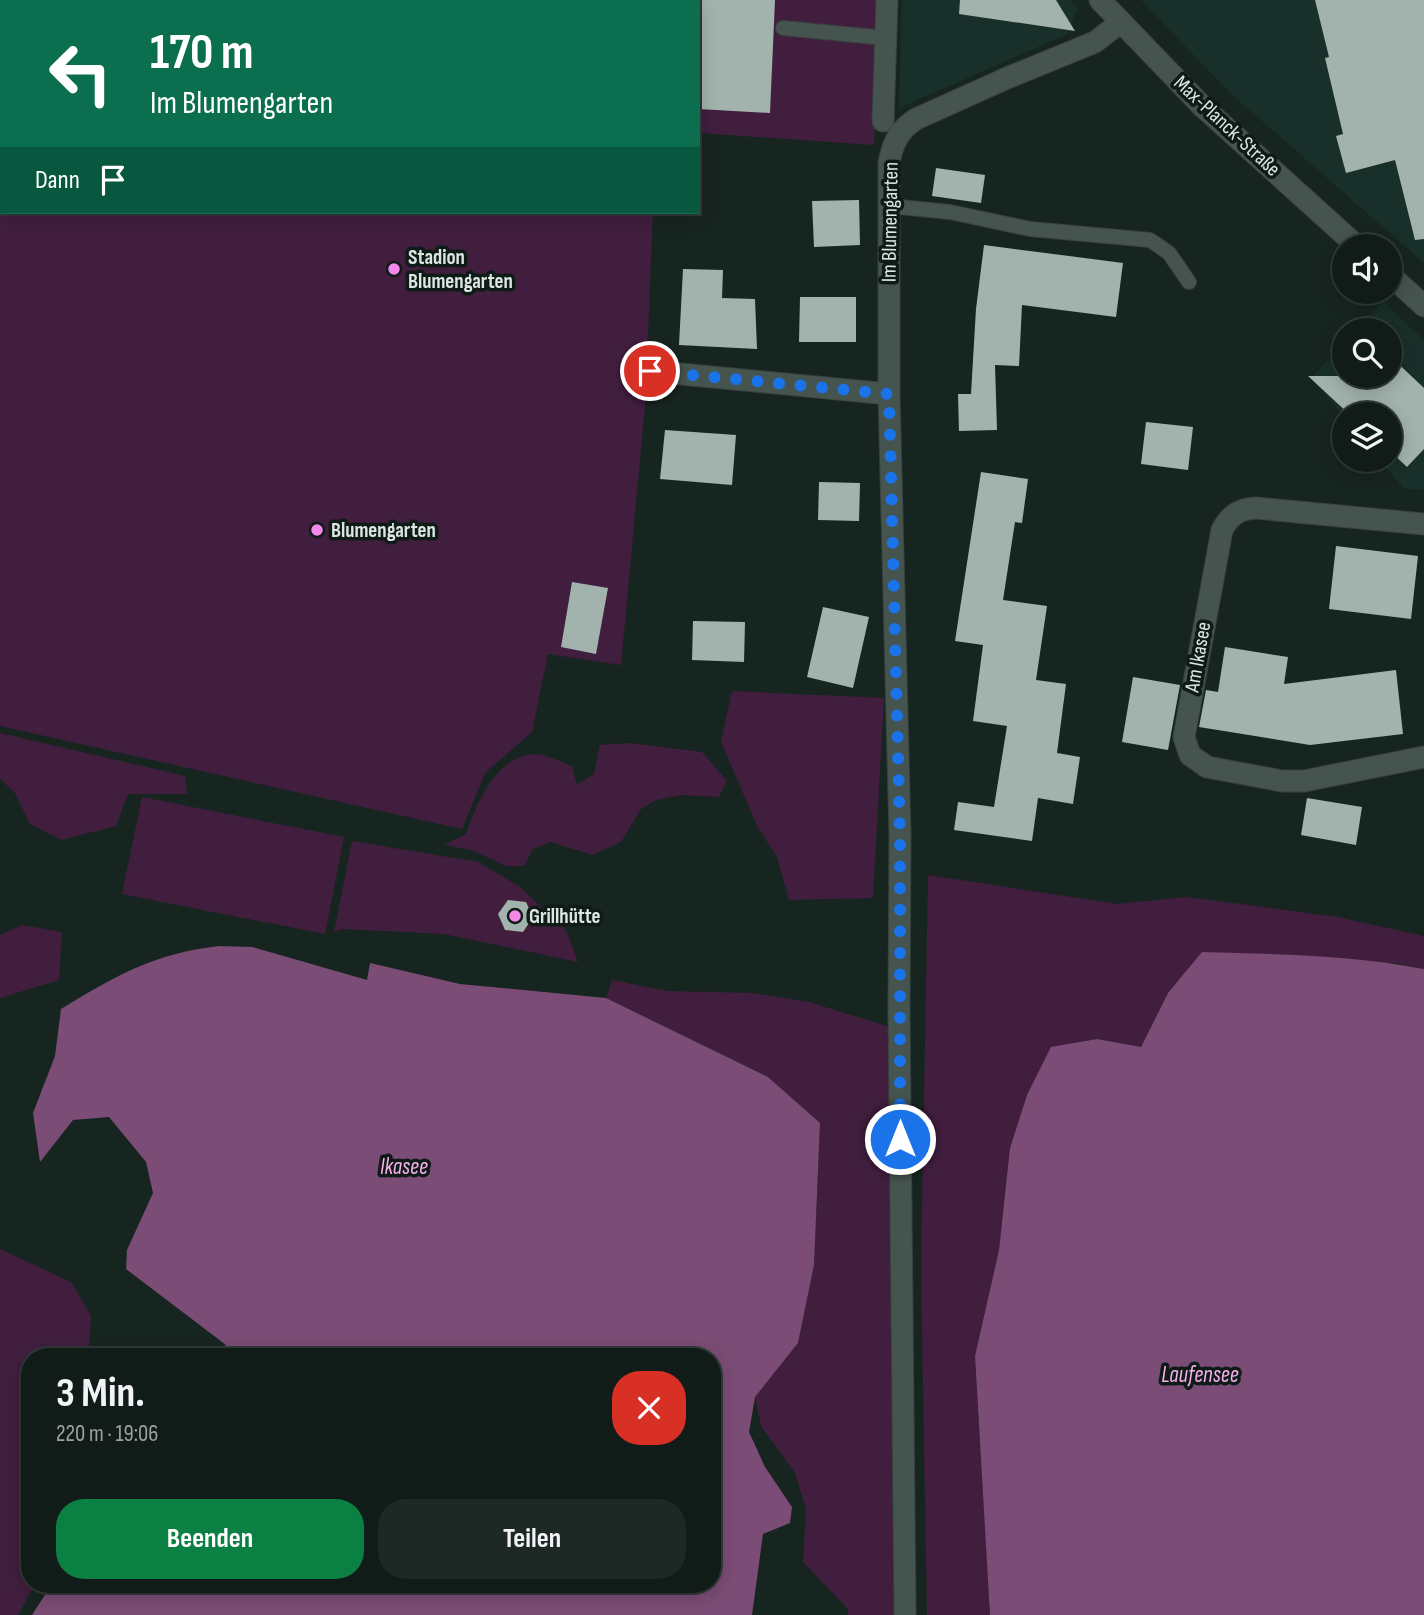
<!DOCTYPE html>
<html lang="de">
<head>
<meta charset="utf-8">
<style>
	:root { --surface:#111c19; --page:#1e2926; --text:#f1f3f6; --muted:#9ca1a2; --line:#303a38; --accent:#0b8043 }
	body { margin:0; font-family:"Sofia Sans Condensed",sans-serif; background:var(--page); color:var(--text); height:100vh; display:flex; flex-direction:column; font-size:26px; white-space:nowrap }
	* { box-sizing:border-box; margin:0 }
	p { font-size:23px; color:var(--muted) }
	.icon { flex:none; width:38px; height:38px; fill:none; stroke:currentColor; stroke-width:2; stroke-linecap:round; stroke-linejoin:round }
	.map { position:relative; flex:1; overflow:hidden }
	.drawer { position:absolute; left:21px; top:1348px; width:700px; height:245px; display:flex; flex-direction:column; background:var(--surface); border-radius:28px; box-shadow:0 4px 18px #0003,0 0 0 2px var(--line) }
	.drawer>* { flex:none }
	.banner { position:absolute; left:0px; top:0px; width:700px; height:214px; box-shadow:0 4px 18px #0003,0 0 0 2px var(--line); background:#0b6e4f; color:#fff; overflow:hidden }
	.controls { position:absolute; left:1332px; top:234px; display:grid; gap:14px }
	.controls a { display:grid; place-items:center; width:70px; height:70px; border-radius:50%; background:var(--surface); box-shadow:0 4px 18px #0003,0 0 0 2px var(--line); font-size:35px }
	.pin { position:absolute; display:grid; place-items:center; width:60px; height:60px; color:#fff; margin:-30px; border:4px solid #fff; border-radius:50%; box-shadow:0 2px 7px #0007 }
	.me { position:absolute; width:77px; margin:-38px; rotate:0deg; stroke-linejoin:round; filter:drop-shadow(0 0 5px #0008) }
	.turn { display:flex; align-items:center; gap:24px; height:147px; padding:0 35px; font-size:32px }
	.turn .icon { width:91px; height:91px; stroke-width:2.5 }
	.turn b { display:block; font-size:49px; line-height:60px }
	.then { display:flex; align-items:center; height:66px; padding:0 35px; background:#0003; gap:14px; font-size:26px }
	.round { display:grid; place-items:center; flex:none; width:74px; height:74px; border-radius:28px; background:var(--page) }
	.overview { display:flex; align-items:center; justify-content:space-between; height:119px; padding:0 35px }
	h1 { font-size:42px; font-weight:700; line-height:52px }
	.primary-button { display:flex; gap:14px; margin-top:auto; padding:14px 35px }
	.primary-button a { flex:1; height:80px; border-radius:28px; background:var(--accent); color:#fff; font-size:28px; font-weight:700; line-height:80px; text-align:center }
	.primary-button a+a { background:var(--page); color:var(--text) }
	.map>svg:first-child { display:block }
</style>
</head>
<body>
<div class="map">
<svg width="1424" height="1615" viewBox="0 0 1424 1615">
	<rect width="100%" height="100%" fill="#172521"/>
	<path fill="#192f29" d="M902 0H1070L1077 8 1068 34 899 108Z
		M1141 0H1424V263L1230 93Z
		M1383 302 1424 340V490L1403 488 1380 460H1390V415H1344V417L1311 378 1344 343V376H1390V331H1355Z"/>
	<path fill="#411e3e" d="M0 0H880L874 145 698 133V2H2V212H653L645 406 621 665 548 654 532 732 485 773 462 829 0 726Z
		M732 691 884 698 873 898 789 900 777 857 757 826 721 742Z
		M0 733 185 776 187 794H128L116 826 61 840 30 824 15 793 0 779Z
		M630 743 702 752 727 781 719 797 681 795 656 800 641 809 621 842 592 855 551 842 533 849 524 866H506L472 850 444 845 466 834C476 804 497 755 535 754 546 754 561 762 572 766L577 785 594 774 600 745Z
		M142 797 344 837 325 934 122 894Z
		M352 841 478 862 520 887 566 930 578 962 444 934 343 929 334 932Z
		M928 875 1117 904 1187 897 1337 917 1424 936V969L1395 963 1168 993 1141 1047 1097 1039 1051 1048 1027 1095 1010 1148 999 1250 975 1356 990 1615H927L921 1268Z
		M22 925 62 932 59 980 0 998V935Z
		M612 980 667 991 752 993 809 1002 893 1028 897 1615H848V1609L803 1562 806 1509 795 1473 761 1426 755 1397 798 1343 814 1265 820 1123 768 1077 606 998Z
		M0 1249 71 1282 91 1316 89 1356H30V1584H35L18 1615H0Z"/>
	<path fill="#7b4c75" d="M219 946 252 947 367 980 370 963 460 984 606 998 768 1077 820 1123 814 1265 798 1343 755 1397 749 1432 765 1467 792 1507 790 1523 763 1534 752 1615H32L52 1584H712V1356H209L226 1345 126 1269 127 1250 153 1193 146 1162 109 1117 73 1120 40 1162 33 1113 55 1056 61 1009C117 975 153 954 219 946Z
		M1202 952C1276 954 1351 955 1424 969V1615H990L975 1356 999 1250 1010 1148 1027 1095 1051 1047 1097 1039 1141 1047 1168 993Z"/>
	<path fill="#a2b3ae" d="M698 0H775L770 113 698 109Z
		M960 0H1056L1075 31 959 14Z
		M1315 0H1424V239L1415 240 1395 160 1346 173 1336 136 1343 134 1325 58 1329 57Z
		M936 168 985 175 981 203 932 196Z
		M859 200 860 245 814 247 812 201Z
		M984 245 1123 263 1116 317 1022 305 1019 366 995 365 997 430 959 431 958 394H971L976 309Z
		M683 269 723 270 722 298 755 299 757 349 679 345Z
		M800 297H856V342H799Z
		M1390 356 1424 388V449L1407 467 1390 451V415H1350L1308 376H1390Z
		M1146 422 1193 427 1188 470 1141 464Z
		M665 430 736 435 732 485 660 479Z
		M981 472 1028 479 1022 523 1015 522 1003 600 1047 606 1036 680 1066 684 1057 753 1080 757 1073 804 1038 798 1032 841 954 830 958 802 994 807 1007 726 973 721 983 645 955 641Z
		M819 482 860 483 859 521 818 520Z
		M1336 546 1418 556 1411 619 1329 609Z
		M572 582 608 588 596 654 561 647Z
		M823 607 869 617 853 688 807 677Z
		M693 621 745 622 744 662 692 660Z
		M1225 647 1288 657 1284 684 1396 670 1403 734 1310 745 1199 727 1206 690 1218 692Z
		M1133 677 1180 685 1168 750 1122 742Z
		M1307 798 1362 807 1356 845 1301 835Z
		M508 900 526 902 533 917 523 932 505 930 498 914Z"/>
	<g fill="none" stroke-linecap="round" stroke-linejoin="round">
		<g stroke="#37423e" stroke-width="16">
			<path id="service" d="M783 28 885 38
				M889 206 950 212 1030 229 1150 240 1169 253 1189 282"/>
		</g>
		<g stroke="#37423e" stroke-width="23">
			<path id="minor" d="M1100 0 1203 107 1358 247
				M883 121 887 0
				M1390 275 1424 306
				M650 371 889 394
				M1424 524 1256 508C1239 509 1230 515 1222 530L1184 737 1190 755 1207 767 1282 781H1304L1424 757
				M905 1615 899 1011 900 835 889 394V163C893 142 899 130 916 119L1007 78 1095 42 1121 22"/>
		</g>
		<use href="#service" stroke="#45544f" stroke-width="14"/>
		<use href="#minor" stroke="#45544f" stroke-width="21"/>
	</g>
	<g fill="none" stroke-linecap="round" stroke-linejoin="round">
		<path stroke="#1a73e8" stroke-width="12" stroke-dasharray="0 21.6" d="M650 371 889 394 900 835V1139"/>
	</g>
	<g fill="#f788eb" stroke="#0e1b17" stroke-width="2.5">
		<circle cx="394" cy="269" r="7"/>
		<circle cx="317" cy="530" r="7"/>
		<circle cx="515" cy="916" r="7"/>
	</g>
	<g text-anchor="middle" dominant-baseline="central" stroke-width="7" stroke-linejoin="round" paint-order="stroke">
		<g font-size="21" fill="#dde6e3" stroke="#0e1b17">
			<text transform="translate(1227 126) rotate(43)">Max-Planck-Straße</text>
			<text transform="translate(890 222) rotate(-89)">Im Blumengarten</text>
			<text transform="translate(1198 657) rotate(-80)">Am Ikasee</text>
		</g>
		<g font-size="21" font-weight="bold" fill="#dde6e3" stroke="#0e1b17" text-anchor="start">
			<text x="408" y="257">Stadion<tspan x="408" dy="24">Blumengarten</tspan></text>
			<text x="331" y="530">Blumengarten</text>
			<text x="529" y="916">Grillhütte</text>
		</g>
		<g font-size="23" font-style="italic" fill="#f6aeed" stroke="#0e1b17">
			<text x="404" y="1167">Ikasee</text>
			<text x="1200" y="1375">Laufensee</text>
		</g>
	</g>
</svg>
<div class="controls">
<a><svg class="icon" aria-label="sound" viewBox="0 0 24 24"><path d="M4 9h4l5-4v14l-5-4H4zM17 9q2 3 0 6"/></svg></a>
<a><svg class="icon" aria-label="search" viewBox="0 0 24 24"><circle cx="10" cy="10" r="6"/><path d="M15 15l6 6"/></svg></a>
<a><svg class="icon" aria-label="layers" viewBox="0 0 24 24"><path d="M12 4l9 5-9 5-9-5zM3 14l9 5 9-5"/></svg></a>
</div>
<div class="pin" style="left:650px;top:371px;background:#d93025"><svg class="icon" aria-label="arrive" viewBox="0 0 24 24"><path d="M6 21V4h12l-3 4 3 4H6"/></svg></div>
<svg class="me" style="left:900px;top:1139px" viewBox="-20 -20 40 40"><circle r="17" fill="#1a73e8" stroke="#fff" stroke-width="3"/><path d="M0-11L8 9 0 5-8 9z" fill="#fff"/></svg>
<div class="banner">
<div class="turn"><svg class="icon" aria-label="left" viewBox="0 0 24 24"><path d="M17 20v-9H6M10 6l-5 5 5 5"/></svg><div><b>170 m</b>Im Blumengarten</div></div>
<div class="then">Dann<svg class="icon" aria-label="arrive" viewBox="0 0 24 24"><path d="M6 21V4h12l-3 4 3 4H6"/></svg></div>
</div>
<section class="drawer">
<div class="overview"><div><h1>3 Min.</h1><p>220 m · 19:06</p></div><a class="round" style="background:#d93025;color:#fff"><svg class="icon" aria-label="close" viewBox="0 0 24 24"><path d="M6 6l12 12M18 6L6 18"/></svg></a></div>
<div class="primary-button"><a>Beenden</a><a>Teilen</a></div>
</section>
</div>
</body>
</html>
